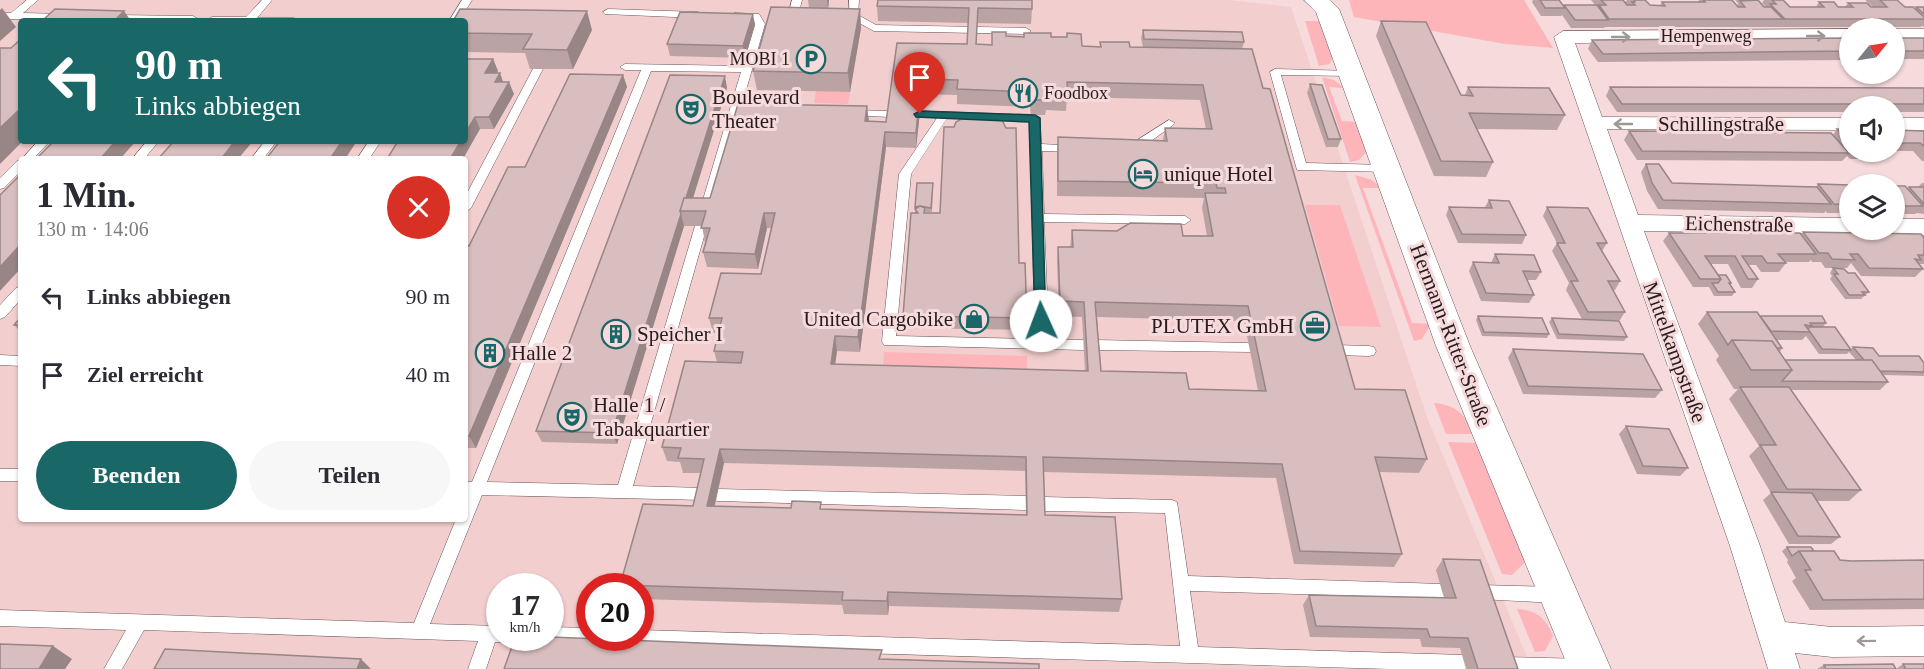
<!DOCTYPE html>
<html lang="de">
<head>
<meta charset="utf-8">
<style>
	:root { --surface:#fff; --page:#f7f7f7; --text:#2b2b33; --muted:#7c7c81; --accent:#196767 }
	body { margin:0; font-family:"Times New Roman",serif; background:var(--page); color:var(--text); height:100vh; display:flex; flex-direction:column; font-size:22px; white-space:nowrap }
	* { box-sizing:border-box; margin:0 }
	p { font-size:20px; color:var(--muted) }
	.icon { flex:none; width:33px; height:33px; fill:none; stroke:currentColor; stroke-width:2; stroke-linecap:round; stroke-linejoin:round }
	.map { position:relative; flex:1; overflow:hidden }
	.panel { position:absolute; left:18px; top:156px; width:450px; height:366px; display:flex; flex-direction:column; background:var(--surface); border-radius:6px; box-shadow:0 2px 4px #0004 }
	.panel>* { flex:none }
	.hud { position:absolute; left:18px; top:18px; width:450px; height:126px; border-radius:6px; box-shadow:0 2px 4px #0004; background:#196767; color:#fff; overflow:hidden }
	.needle { width:39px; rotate:60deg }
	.fabs { position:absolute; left:1839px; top:18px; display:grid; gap:12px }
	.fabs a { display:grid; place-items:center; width:66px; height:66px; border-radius:50%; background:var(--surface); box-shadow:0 2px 4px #0004; font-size:30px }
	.speed { position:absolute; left:486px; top:573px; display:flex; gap:12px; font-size:30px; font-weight:700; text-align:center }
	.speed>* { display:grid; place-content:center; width:78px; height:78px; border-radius:50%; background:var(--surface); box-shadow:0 2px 4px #0004; line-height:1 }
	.speed small { font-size:15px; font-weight:400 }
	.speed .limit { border:9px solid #d22; background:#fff; color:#111 }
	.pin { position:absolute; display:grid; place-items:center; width:51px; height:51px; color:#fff; margin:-62px -26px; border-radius:50% 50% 50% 0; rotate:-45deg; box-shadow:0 0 6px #0007 }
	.pin .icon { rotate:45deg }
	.me { position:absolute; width:66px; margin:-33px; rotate:358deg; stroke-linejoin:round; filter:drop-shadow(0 0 4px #0008) }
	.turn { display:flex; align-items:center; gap:21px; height:126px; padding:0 18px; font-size:27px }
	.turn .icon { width:78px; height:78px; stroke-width:2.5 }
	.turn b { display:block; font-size:42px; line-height:51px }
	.round { display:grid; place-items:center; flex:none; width:63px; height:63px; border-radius:32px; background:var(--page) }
	.head { display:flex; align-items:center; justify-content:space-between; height:102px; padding:0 18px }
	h1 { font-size:36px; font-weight:800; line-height:45px }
	.primary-button { display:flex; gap:12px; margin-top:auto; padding:12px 18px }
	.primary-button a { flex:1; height:69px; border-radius:36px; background:var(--accent); color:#fff; font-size:24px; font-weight:800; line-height:69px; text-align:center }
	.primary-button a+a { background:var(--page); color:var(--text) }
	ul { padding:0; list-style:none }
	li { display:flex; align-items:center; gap:18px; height:78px; padding:0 18px }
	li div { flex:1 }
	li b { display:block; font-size:22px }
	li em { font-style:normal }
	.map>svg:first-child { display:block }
</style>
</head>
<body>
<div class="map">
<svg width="1924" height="669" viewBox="0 0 1924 669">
	<rect width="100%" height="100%" fill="#f7dbdc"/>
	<path fill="#f3cecf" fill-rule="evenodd" d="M0 0H1229L1291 7 1427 417 1532 669H0ZM21 21H465V141H21ZM21 159H465V519H21ZM500 586H550V638H500ZM590 586H640V638H590Z"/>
	<path fill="#fdb5b9" d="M1349 0H1524L1553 48 1505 44 1354 17Z
		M1305 21H1323L1334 55 1330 64 1319 66Z
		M1322 77 1334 80 1344 88 1329 87 1342 121 1357 122 1368 150 1359 160 1350 162Z
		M816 91 850 92 848 104 814 103Z
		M1355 175 1372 180 1381 188H1363L1412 323 1431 324 1422 339 1414 341Z
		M1305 205H1340L1381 327 1339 326Z
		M884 352 1027 356V384L882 380Z
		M1434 403C1455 404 1467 416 1474 434H1446Z
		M1448 442 1477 443 1524 552V563L1512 575 1502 574Z
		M1517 609C1537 610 1546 618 1553 636L1545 651 1535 652Z"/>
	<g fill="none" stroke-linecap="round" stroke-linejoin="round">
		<g stroke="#6c5556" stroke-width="1">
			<path id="service" d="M27 0H38L23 13 64 14 69 17 64 20 0 19V13H11Z
				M262 0H272L257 18H294L299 21 207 20 212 17H246Z
				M462 0H472L459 21H449Z
				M792 0H802L796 24 791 27 786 24Z
				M849 0H859L858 15 876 25 1026 28 1031 31 1026 34 874 31 850 18Z
				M608 9 698 12 703 15 698 18 605 14 603 12Z
				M735 13 759 14 765 24 711 213 705 217 699 213 741 72 651 71 487 482 618 485 695 226 701 222 707 226 633 486 704 488 711 492 717 489 1026 496 1031 498 1034 503 1031 508 1026 510 717 501 710 497 704 500 482 495 430 624 500 626V638H507L500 642H495L486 669H468L478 641 144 630 122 669H104L126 630 0 626V610L414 623 456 519H465L467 494H465V482H472L641 70H625L620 67 625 64 743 66 755 24 753 19 732 18 730 16Z
				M113 15 193 16 198 19 197 21 110 20V16Z
				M540 62 545 65 471 208 465 212V197L535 65Z
				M1275 69 1356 71V75L1352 76 1281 75 1306 163 1387 165 1393 169 1391 172 1297 170 1270 72Z
				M851 110 890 111 895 114 890 117 847 115 846 113Z
				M920 111 1035 115 1040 118 1041 144 1078 146V150L1074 152 1042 151 1044 214 1185 216 1191 220 1185 224 1044 222 1049 339 1084 340 1090 343 1095 340 1247 343 1252 344 1254 348 1252 352 1095 350 1090 347 1084 350 884 345 882 341 899 174 937 118 916 116V112ZM947 118 1030 121 1035 339 896 336 911 174Z
				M1169 120 1175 123 1173 125 1136 152H1128V146Z
				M38 141H50L33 159 21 160Z
				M147 141H159L144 159H132Z
				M265 141H277L263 159H251Z
				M369 141H381L369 159H357Z
				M21 160V171L4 188 0 189V178L17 161Z
				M21 286V299L5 317 0 319V305L16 288Z
				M1335 345 1369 346 1374 347 1376 351 1374 355 1369 356 1335 355 1330 354 1328 350 1330 346Z
				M0 355 21 356V366L0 365Z
				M0 469H21V481H0Z
				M1043 497 1172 500 1177 502 1188 576 1442 584 1448 586 1450 591 1448 596 1442 598 1190 591 1198 647 1465 655 1471 657 1474 663 1471 669H1390L626 646 620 644 617 638H640V630L1180 646 1165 513 1043 511 1038 509 1035 504 1038 499Z
				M1480 585 1556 587 1562 590 1564 595 1562 600 1556 603 1480 599 1474 597 1472 592 1474 587Z
				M550 627 590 628V638H598L596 642 590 644 550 643 544 641 543 638H550Z
				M1504 657 1586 659 1592 661 1595 667 1594 669H1497L1495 665 1498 659Z"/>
		</g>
		<g stroke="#6c5556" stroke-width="1">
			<path id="minor" d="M1850 29V41L1575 43 1602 117 1850 118V130L1607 129 1638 215 1850 218V230H1859L1850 234 1644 231 1760 546 1785 622 1832 627 1924 626V656L1832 657 1795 653 1800 669H1768L1730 546 1554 37 1563 31Z
				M1894 29H1924V41H1894Z
				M1894 118H1924V130H1894Z
				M1894 219H1924V235L1886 233 1884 230H1894Z"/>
		</g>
		<g stroke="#6c5556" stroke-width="1">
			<path id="tertiary" d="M1304 0H1330L1339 9 1470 346 1611 669H1569L1436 346 1316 12Z"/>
		</g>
		<use href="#service" fill="#fff" fill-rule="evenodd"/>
		<use href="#minor" fill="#fff" fill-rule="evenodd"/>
		<use href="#tertiary" fill="#fff" fill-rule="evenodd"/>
	</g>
	<path fill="#bba3a4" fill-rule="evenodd" d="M808 0H829L828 8 860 9 861 28 850 92 757 90 753 71 809 8Z
		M1533 0H1559L1564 6V5H1595L1591 0H1623L1625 2 1627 0H1645L1650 5H1660L1662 2H1698L1699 0H1732L1737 6 1738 3 1735 0H1758L1764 7H1766L1762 3 1764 0H1783L1790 7H1816L1819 2 1838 7H1845L1848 3 1871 7H1873L1866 1V0H1897L1905 7 1915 9 1916 7H1924V27L1922 26 1920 27H1605L1604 28H1571L1562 15 1561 16H1541L1532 2Z
		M877 6 1032 9 1031 24 977 23V44L992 45 1006 36 1067 37V33L1082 46 1100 47V42L1130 47H1143L1141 38 1143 30 1244 42 1242 49 1263 88 1355 389 1427 459 1419 473 1379 472 1402 554 1394 567 1294 564 1276 478 1044 472 1045 515 1122 599 1119 612 889 606 888 615 844 614 842 605 640 599V586H621L620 585 693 506 701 473H683L680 462 667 461 662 447 717 362 714 351 718 333H713L709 318 761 274 771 228H767L758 269 707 267 703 252 705 243 702 226H684L617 444 542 442 536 431 727 88 693 198H710L869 121 886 122 897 43 967 44 969 23 878 21ZM922 94 957 95V104L1030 107 1031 115H1045L1046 110 1066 111 1067 97 1200 100 1206 129 1165 128 1163 140 1058 137 1057 152V196L1204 198 1202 208 1207 236 1072 230 1070 247H1058L1057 262 1059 316 1082 317 1085 371 835 364 837 351 860 352 886 147 916 148ZM1097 317 1244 321 1258 391 1189 389 1101 371ZM724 463 1025 471 1026 515 715 506Z
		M465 21 592 30 573 69H530L525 53 465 52Z
		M1381 21 1461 95H1465L1468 87 1565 115 1557 130 1477 129 1493 162 1486 177 1434 176 1376 36Z
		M755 25 745 58 670 56 667 44Z
		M1850 38V60L1598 62 1588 49 1592 40Z
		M1894 38H1924V59H1894Z
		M493 59 498 71 497 73H500L503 82 514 94 494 129H480L398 141Z
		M623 75 627 87 476 448H465V246H469L525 167Z
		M1310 84 1341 139 1338 147H1326L1307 93Z
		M1610 87 1924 88V112H1894V106H1850V112H1617L1606 96Z
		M1837 129H1850V152H1876L1870 159H1850L1847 156 1842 161 1637 160 1624 140 1629 131 1833 135Z
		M1894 130 1924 131V161H1922L1913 151H1894Z
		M1646 164 1672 183 1816 187 1818 184 1850 185V213H1827L1826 211 1824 213 1658 209 1647 191 1641 172Z
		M1922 183H1924V214L1917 213 1915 214H1894V186L1908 189 1909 187H1918Z
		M933 187 932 212H925V213L1019 263 1027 318 1026 330 904 328 903 316 915 213V207Z
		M1489 200 1526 235 1522 244 1458 243 1446 215 1449 207H1485Z
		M1547 207 1607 243 1602 251 1620 281 1615 290H1613L1625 312 1620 320H1607L1627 337 1624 341 1557 339 1549 322 1552 318 1582 319 1566 290 1569 283 1552 251 1557 243 1543 216Z
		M1803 232 1924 238V264H1919L1923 269 1915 277 1861 276 1851 263 1847 268H1825L1821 262H1812L1811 260 1809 262H1785L1786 263 1779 272H1761L1756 265H1748L1758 279 1752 288H1741L1728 264H1711L1718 275 1731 283 1730 285 1735 292 1732 296H1714L1709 287H1693L1663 241 1669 233 1801 235Z
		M1495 254 1541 272 1536 280H1527L1534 295 1529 303 1481 301 1469 271 1473 262 1491 263Z
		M1833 268 1848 273 1869 292 1861 299H1845L1830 279 1832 276 1830 273Z
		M1707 312 1760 316 1826 323 1823 327 1851 349 1853 347 1879 356 1924 363V376L1883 375 1888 382 1880 390H1791L1861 490 1849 501H1817L1840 537 1831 544H1789L1763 500 1771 493 1749 456 1759 446 1729 399 1738 389H1734L1716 360 1719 356 1698 324ZM1806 336 1819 354H1847L1849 352 1856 360H1785L1780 352 1782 348 1776 340H1802Z
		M1478 316 1549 334 1547 338 1482 336 1476 320Z
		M21 317V332L14 325Z
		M1513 349 1662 390 1655 398 1523 394 1508 358Z
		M1626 426 1688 468 1680 476 1637 474 1619 434Z
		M1787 547 1814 551 1840 560 1851 561 1924 560V609L1810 610 1792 581 1796 578 1787 562 1788 560 1782 551Z
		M1443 559 1518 669H1466L1460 648 1422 647 1420 639 1310 637 1303 605 1309 595 1444 598 1436 570Z
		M1903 664 1924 669H1817L1824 665 1896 669Z"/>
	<path fill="#988586" d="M827 0H829L828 10Z
		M2 8 16 27 0 41V10Z
		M860 9 861 28 850 92 848 73Z
		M124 11 131 21H114Z
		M587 11 592 30 573 69 567 50Z
		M753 14 755 25 745 58 743 46Z
		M493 59 498 71 490 84 485 73Z
		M500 73 504 85 495 82Z
		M623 75 627 87 476 448 469 436Z
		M725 76 727 88 689 211H682Z
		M921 79 922 94 916 148V133Z
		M509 82 514 94 494 129 489 117Z
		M867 106 869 121H865Z
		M21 108V141H23L0 164V128Z
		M475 117 480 129 463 159H450L461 141H465V134Z
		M885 132 886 147 860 352 858 337Z
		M116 141H136L120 159H100Z
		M235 141H253L238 159H221Z
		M342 141H357L345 159H330Z
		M764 213 767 228 758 269 755 254Z
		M681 214 684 226 617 444 612 433Z
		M21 244V268L0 291V267Z
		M835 336 837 351 833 379 831 364Z
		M720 449 724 463 711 520 707 506Z
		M888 592 889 606 888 615 887 601Z
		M53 646 72 659 65 669H39Z
		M361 659 371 669H357Z"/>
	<path fill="#d9bebf" stroke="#988586" stroke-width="1.5" fill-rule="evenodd" d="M878 0H1032V9L978 8 976 44 992 45V32H1006V36L1024 37V33H1051V37H1067V33L1081 34 1082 46 1101 47 1100 42H1129L1130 47 1252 49 1263 88 1270 89 1355 389 1405 390 1427 459 1375 457 1402 554 1300 551 1282 464 1043 457 1045 515 1115 517 1122 599 888 592 887 601 842 600 843 592 620 585 643 504 693 506 704 459 678 458 681 448 662 447 685 361 741 363 743 352 714 351 722 318H709L721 273 761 274 775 213H764L755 254 703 252 710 228H701L706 211H680L684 198H710L738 104 867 106 865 121 886 122 897 43 967 44 969 8 877 6ZM921 79 958 80 957 89 1031 92V100H1046V95L1068 96 1067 82 1203 85 1212 129 1165 128 1167 141 1058 137V181L1216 183 1217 188H1225L1226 193H1205L1213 236H1183L1181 224 1130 223 1117 231 1072 230 1073 247H1058L1060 301 1084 302 1088 371 831 364 835 336 858 337 885 132 916 133ZM1095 302 1248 306 1266 391 1189 389 1186 373 1101 371ZM720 449 1026 457 1027 515 820 509 821 502 792 501 791 508 707 506Z
		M1540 0H1559L1565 8H1545Z
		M1601 0H1623L1627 5H1635L1632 2H1635L1634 0H1645L1650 5 1665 6 1662 2H1705L1703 0H1732L1738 7H1745L1740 1 1758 0 1764 7H1771L1783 19H1609L1599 5H1606Z
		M1772 0H1783L1790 7H1824L1819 2H1834L1838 7H1853L1848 3H1867L1871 7H1887L1880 0H1897L1905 7H1913L1924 17V19H1785L1770 4H1776Z
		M1564 5H1597L1608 20H1575Z
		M771 7 860 9 848 73 753 71Z
		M1916 7H1924V14Z
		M55 9 124 11 114 21H42Z
		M460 9 587 11 567 50 523 49 532 34 465 33V21H453Z
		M680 12 753 14 743 46 667 44Z
		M175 19 229 20 228 21H173Z
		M1381 21 1426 22 1461 95 1473 96 1468 87 1549 88 1565 115 1469 113 1493 162 1441 161Z
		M1143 30 1242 32 1244 42 1144 39Z
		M1850 38V51L1603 54 1592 40Z
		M1894 38H1924V51H1894Z
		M21 39V108L0 128V48H11Z
		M465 59H493L485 73H500L495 82H509L489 117H475L465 134Z
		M570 74 623 75 469 436H465V246H469L508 167H525Z
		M670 75 725 76 686 198H684L680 211 681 214 612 433 536 431Z
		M1310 84 1322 85 1341 139H1328Z
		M1610 87 1924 88V104H1622Z
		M970 114H991L1002 120 1006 128H1016L1019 263H1025L1027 318 903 316 911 213H918L915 209 920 206 925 208 924 213H940L944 127H954L956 122Z
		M1837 129H1850V143Z
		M1894 130 1924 131V146L1920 143H1894Z
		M1629 131 1831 133 1849 153 1642 151Z
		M54 141H116L100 159H36Z
		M174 141H235L221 159H158Z
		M280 141H342L330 159H266Z
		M398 141H461L450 159H387Z
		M1646 164H1659L1672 183 1817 187 1831 204 1663 200 1652 183Z
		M21 174V244L0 267V195Z
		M917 183H933L931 208 920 206 915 207Z
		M1818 184 1850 185V205L1834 204Z
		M1894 186H1905L1923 206H1894Z
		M1909 187H1924V204Z
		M1489 200 1509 201 1526 235 1462 234 1449 207 1492 208Z
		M1547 207 1588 208 1607 243H1597L1620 281H1608L1625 312H1588L1571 281H1578L1557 243H1565Z
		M1803 232 1921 234 1924 238V255H1918L1921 260 1915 259 1923 269 1869 268 1858 254H1850L1855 260 1832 259 1828 253H1819Z
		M1669 233H1800L1816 254H1778L1786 263H1767L1762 256H1742L1758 279H1748L1735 256H1705L1721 279H1700Z
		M1495 254 1534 255 1541 272 1523 271 1534 295 1486 293 1473 262 1499 263Z
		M1833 268 1844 269 1848 273H1855L1869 292H1862L1865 295H1849L1834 274H1838Z
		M1718 275H1726L1731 283H1729L1735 292H1718L1712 283H1718L1721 279Z
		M1707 312H1757L1782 348H1777L1772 341 1732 340 1728 345Z
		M1478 316 1542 318 1549 334 1484 332Z
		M1760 316H1822L1826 323H1810L1812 326 1805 325 1810 332 1771 331Z
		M21 317V325H14Z
		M1552 318 1619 321 1627 337 1559 334Z
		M1810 327H1835L1851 350 1822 349 1808 329Z
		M1732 340 1772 341 1792 370H1751Z
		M1853 347 1873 348 1879 356H1919L1924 363V372L1880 371 1872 360H1864Z
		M1513 349 1643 354 1662 390 1528 386Z
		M1785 360H1872L1888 382 1782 381 1792 370Z
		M1740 387H1789L1861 490 1787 489 1760 445H1776Z
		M1626 426 1669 429 1688 468 1643 466Z
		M1771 492 1812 493 1840 537 1798 536Z
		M1787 547H1811L1814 551H1799L1792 556Z
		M1799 551H1834L1840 560 1851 561 1924 560V599L1823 600 1805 570H1811Z
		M1443 559 1480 560 1518 669H1478L1468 638 1430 637 1427 629 1316 626 1309 595 1456 598Z
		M550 637 882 650 879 659 1039 664V669H504L515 638Z
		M0 644 53 646 39 669H0Z
		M165 649 361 659 357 669H154Z
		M1893 664 1896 669H1826L1824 665Z
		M1903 664H1924V669H1906Z"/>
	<defs><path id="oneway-shaft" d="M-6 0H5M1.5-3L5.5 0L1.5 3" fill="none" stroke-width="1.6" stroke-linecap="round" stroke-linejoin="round" transform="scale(1.5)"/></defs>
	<g stroke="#9d9999">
		<use href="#oneway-shaft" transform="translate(1816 36)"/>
		<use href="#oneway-shaft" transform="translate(1621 37)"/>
		<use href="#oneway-shaft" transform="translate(1623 124) rotate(-180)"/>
		<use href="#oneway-shaft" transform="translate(1866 641) rotate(179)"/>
	</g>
	<path fill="#196767" stroke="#104343" stroke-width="1.5" d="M920 111 1035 115 1040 118 1046 325H1037L1035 321 1029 122 916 117 914 114Z"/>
	<defs>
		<g id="parking-ring" transform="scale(1.5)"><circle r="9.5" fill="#f7dbdc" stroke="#196767" stroke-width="1.5"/><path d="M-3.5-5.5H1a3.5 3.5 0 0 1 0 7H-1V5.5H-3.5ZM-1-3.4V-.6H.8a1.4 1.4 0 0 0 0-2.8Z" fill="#196767"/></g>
		<g id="restaurant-ring" transform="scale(1.5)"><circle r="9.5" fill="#f7dbdc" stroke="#196767" stroke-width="1.5"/><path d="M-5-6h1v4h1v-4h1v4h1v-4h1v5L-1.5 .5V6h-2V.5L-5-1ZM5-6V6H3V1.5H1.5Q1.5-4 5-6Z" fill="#196767"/></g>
		<g id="theatre-ring" transform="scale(1.5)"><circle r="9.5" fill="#f7dbdc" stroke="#196767" stroke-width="1.5"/><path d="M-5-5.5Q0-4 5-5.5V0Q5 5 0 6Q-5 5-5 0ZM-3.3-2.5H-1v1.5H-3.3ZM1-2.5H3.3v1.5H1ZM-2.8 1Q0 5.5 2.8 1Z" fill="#196767"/></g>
		<g id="hotel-ring" transform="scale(1.5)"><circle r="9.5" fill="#f7dbdc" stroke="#196767" stroke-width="1.5"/><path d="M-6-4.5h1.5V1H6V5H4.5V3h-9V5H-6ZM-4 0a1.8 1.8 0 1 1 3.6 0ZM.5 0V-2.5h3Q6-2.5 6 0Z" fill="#196767"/></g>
		<g id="shop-ring" transform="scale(1.5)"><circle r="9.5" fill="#f7dbdc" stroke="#196767" stroke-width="1.5"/><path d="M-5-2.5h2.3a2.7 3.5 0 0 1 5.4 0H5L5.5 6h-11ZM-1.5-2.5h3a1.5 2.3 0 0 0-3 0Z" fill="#196767"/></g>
		<g id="office-ring" transform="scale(1.5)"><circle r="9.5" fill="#f7dbdc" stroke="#196767" stroke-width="1.5"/><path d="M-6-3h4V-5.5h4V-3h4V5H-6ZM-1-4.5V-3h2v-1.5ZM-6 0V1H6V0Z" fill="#196767"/></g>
		<g id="building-ring" transform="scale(1.5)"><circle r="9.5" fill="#f7dbdc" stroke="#196767" stroke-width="1.5"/><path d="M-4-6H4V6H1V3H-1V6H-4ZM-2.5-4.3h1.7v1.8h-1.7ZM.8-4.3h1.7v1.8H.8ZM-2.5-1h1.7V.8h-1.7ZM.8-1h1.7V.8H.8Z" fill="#196767"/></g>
	</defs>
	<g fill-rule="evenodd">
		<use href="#parking-ring" x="811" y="59"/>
		<use href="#restaurant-ring" x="1023" y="93"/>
		<use href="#theatre-ring" x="691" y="109"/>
		<use href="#hotel-ring" x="1143" y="174"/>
		<use href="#shop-ring" x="974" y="319"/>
		<use href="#office-ring" x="1315" y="326"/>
		<use href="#building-ring" x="616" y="334"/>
		<use href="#building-ring" x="490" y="353"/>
		<use href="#theatre-ring" x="572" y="417"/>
	</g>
	<g text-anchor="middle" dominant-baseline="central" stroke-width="6" stroke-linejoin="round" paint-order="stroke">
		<g font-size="18" fill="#261c1c" stroke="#f7dbdc">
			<text x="1706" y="36">Hempenweg</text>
		</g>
		<g font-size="18" fill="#261c1c" stroke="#f7dbdc" text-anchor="end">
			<text x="790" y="59">MOBI 1</text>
			<text x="1044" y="93" text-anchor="start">Foodbox</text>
		</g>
		<g font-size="21" fill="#261c1c" stroke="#f7dbdc" text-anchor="start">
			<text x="712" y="97">Boulevard<tspan x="712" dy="24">Theater</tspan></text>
			<text x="1164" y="174">unique Hotel</text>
			<text x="953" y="319" text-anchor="end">United Cargobike</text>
			<text x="1294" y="326" text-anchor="end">PLUTEX GmbH</text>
			<text x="637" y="334">Speicher I</text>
			<text x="511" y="353">Halle 2</text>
			<text x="593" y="405">Halle 1 /<tspan x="593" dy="24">Tabakquartier</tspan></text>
		</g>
		<g font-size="21" fill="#261c1c" stroke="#f7dbdc">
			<text x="1721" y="124">Schillingstraße</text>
			<text transform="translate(1739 224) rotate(1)">Eichenstraße</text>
			<text transform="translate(1451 335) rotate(69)">Hermann-Ritter-Straße</text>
			<text transform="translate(1675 352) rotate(70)">Mittelkampstraße</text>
		</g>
	</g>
</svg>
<div class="fabs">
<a><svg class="needle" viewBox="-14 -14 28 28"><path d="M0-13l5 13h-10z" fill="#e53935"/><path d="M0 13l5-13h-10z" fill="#7c7c81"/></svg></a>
<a><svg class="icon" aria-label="sound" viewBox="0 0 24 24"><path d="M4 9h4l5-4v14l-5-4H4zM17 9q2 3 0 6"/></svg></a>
<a><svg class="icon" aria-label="layers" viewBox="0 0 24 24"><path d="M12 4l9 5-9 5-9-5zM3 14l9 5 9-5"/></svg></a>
</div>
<div class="speed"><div>17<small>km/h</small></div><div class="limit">20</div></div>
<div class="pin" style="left:920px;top:114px;background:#d93025"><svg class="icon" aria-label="arrive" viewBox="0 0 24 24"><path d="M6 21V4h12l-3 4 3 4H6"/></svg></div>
<svg class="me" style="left:1041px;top:321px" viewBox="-20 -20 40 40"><circle r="19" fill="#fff"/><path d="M0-13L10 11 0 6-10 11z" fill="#196767"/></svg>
<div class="hud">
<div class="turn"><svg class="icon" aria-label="left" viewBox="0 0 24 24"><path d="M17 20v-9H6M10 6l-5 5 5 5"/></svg><div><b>90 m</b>Links abbiegen</div></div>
</div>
<section class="panel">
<div class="head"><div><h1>1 Min.</h1><p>130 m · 14:06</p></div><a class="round" style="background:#d93025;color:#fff"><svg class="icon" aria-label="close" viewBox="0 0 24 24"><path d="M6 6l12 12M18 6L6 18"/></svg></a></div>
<ul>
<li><svg class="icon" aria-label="left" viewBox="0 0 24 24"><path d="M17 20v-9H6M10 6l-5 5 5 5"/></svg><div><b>Links abbiegen</b></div><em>90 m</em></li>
<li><svg class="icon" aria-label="arrive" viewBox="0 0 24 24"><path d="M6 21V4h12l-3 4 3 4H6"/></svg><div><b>Ziel erreicht</b></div><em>40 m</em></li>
</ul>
<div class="primary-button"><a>Beenden</a><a>Teilen</a></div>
</section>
</div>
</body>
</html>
